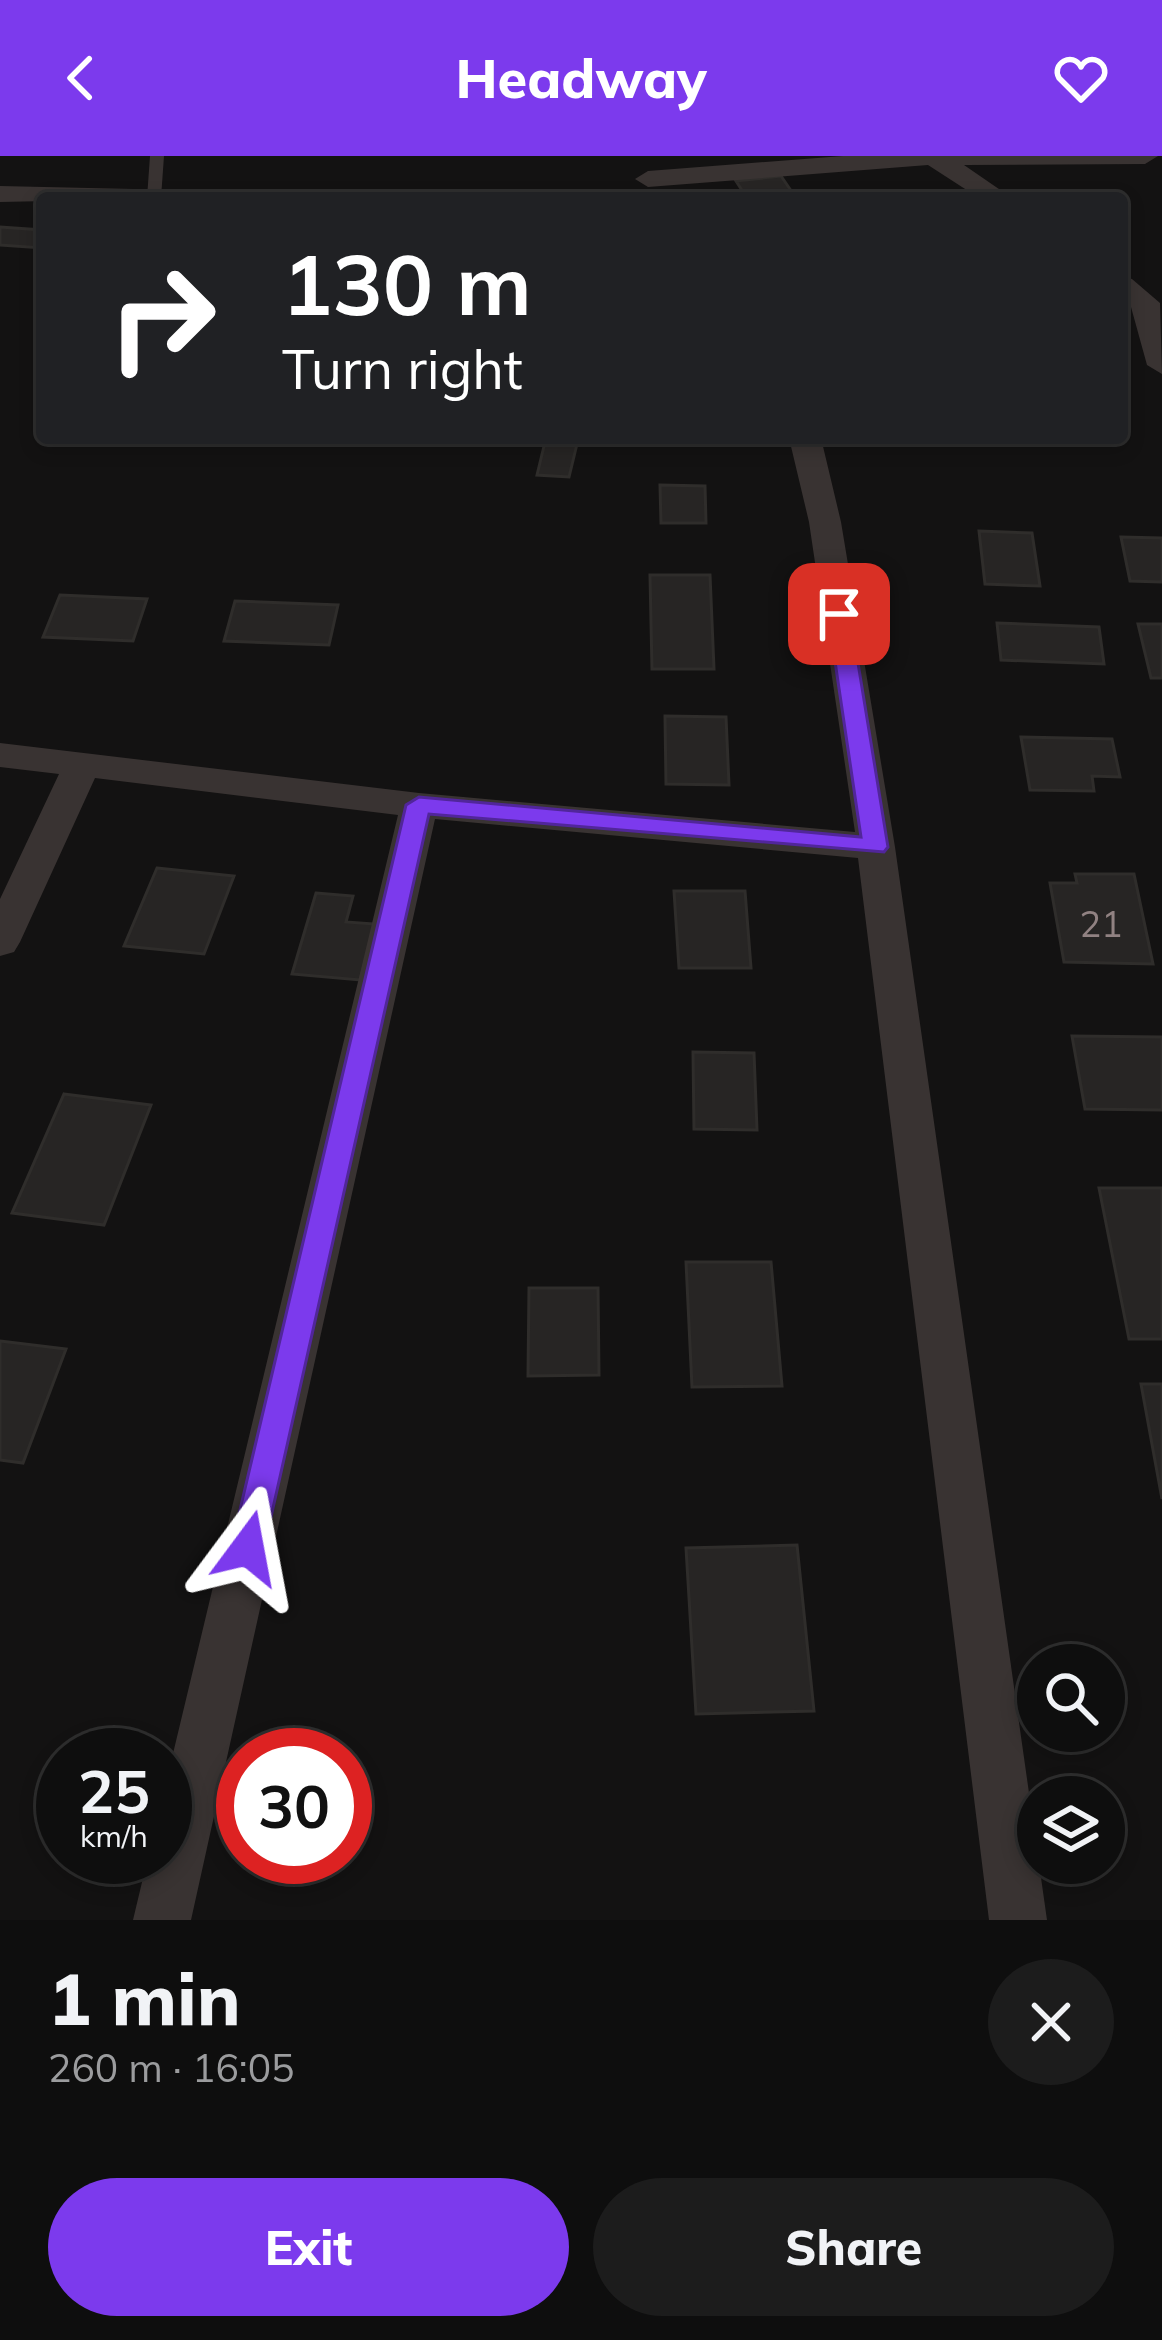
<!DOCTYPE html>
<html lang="en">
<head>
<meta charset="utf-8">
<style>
	:root { --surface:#0e0e0e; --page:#1c1c1c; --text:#f1f3f6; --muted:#9b9c9e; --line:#2e2e2e; --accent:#7c3aed }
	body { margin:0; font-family:Mulish,sans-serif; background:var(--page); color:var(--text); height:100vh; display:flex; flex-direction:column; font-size:45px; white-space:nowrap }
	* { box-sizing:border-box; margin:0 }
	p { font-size:39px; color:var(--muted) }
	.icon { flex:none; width:66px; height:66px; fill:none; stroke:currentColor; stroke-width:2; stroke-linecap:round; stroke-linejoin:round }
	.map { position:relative; height:1764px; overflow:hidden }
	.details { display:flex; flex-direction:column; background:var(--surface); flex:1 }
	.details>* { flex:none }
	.guide { position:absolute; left:36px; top:36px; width:1092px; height:252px; border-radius:12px; box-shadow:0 6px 18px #0003,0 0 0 3px var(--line); background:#202124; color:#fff; overflow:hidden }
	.tools { position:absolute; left:1017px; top:1488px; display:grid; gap:24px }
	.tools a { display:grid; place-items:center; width:108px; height:108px; border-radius:50%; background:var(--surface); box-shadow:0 6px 18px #0003,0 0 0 3px var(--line); font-size:60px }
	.speed { position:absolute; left:36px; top:1572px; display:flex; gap:24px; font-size:60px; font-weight:700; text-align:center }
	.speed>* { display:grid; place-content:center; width:156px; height:156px; border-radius:50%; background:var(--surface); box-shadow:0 6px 18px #0003,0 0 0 3px var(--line); line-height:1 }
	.speed small { font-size:30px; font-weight:400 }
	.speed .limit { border:18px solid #d22; background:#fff; color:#111 }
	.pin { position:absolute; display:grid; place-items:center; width:102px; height:102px; color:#fff; margin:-51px; border-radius:24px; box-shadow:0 6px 18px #0006 }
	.me { position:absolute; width:132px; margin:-66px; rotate:13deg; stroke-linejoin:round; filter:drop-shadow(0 0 9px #0008) }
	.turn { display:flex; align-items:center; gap:42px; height:252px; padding:0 48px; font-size:54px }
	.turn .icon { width:156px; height:156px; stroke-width:2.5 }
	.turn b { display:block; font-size:84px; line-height:102px }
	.round { display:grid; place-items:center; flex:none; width:126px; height:126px; border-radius:63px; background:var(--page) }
	.headline { display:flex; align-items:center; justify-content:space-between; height:204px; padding:0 48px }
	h1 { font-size:72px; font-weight:800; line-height:90px }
	.cta { display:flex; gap:24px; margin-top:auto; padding:24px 48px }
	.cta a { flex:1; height:138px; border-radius:72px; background:var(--accent); color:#fff; font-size:48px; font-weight:800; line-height:138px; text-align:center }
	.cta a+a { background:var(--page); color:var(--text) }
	header { display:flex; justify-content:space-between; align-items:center; height:156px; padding:0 48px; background:var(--accent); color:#fff; font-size:54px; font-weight:800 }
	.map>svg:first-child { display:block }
</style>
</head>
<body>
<header><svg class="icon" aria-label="back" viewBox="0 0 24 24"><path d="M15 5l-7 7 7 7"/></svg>Headway<svg class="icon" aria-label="heart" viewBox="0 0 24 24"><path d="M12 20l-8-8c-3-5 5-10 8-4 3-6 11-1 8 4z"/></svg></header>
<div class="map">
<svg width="1162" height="1764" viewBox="0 0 1162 1764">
	<rect width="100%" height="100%" fill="#131212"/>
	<path fill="#272524" stroke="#2f2d2b" stroke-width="3" d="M781 20 796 42H747L736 25Z
		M0 71 42 74V92L0 89Z
		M545 286 577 288 569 321 537 319Z
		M660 329 705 330 706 367H661Z
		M979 375 1032 377 1040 430 985 428Z
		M1121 381 1162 382V426L1130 425Z
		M650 419H710L714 513H652Z
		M60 439 147 443 133 485 43 481Z
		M235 445 338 449 329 489 224 485Z
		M997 467 1099 471 1104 508 1001 504Z
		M1138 468H1162V522H1151Z
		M665 560 726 561 729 629 666 628Z
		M1021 581 1112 583 1120 621 1092 620 1094 635 1030 634Z
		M157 712 234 720 204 798 124 790Z
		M1075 718H1134L1153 808 1064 806 1050 727H1077Z
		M674 735H745L751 812H679Z
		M316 737 353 740 346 766 375 768 360 824 292 818Z
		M1072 880 1162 881V954L1085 953Z
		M693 896 754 897 757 974 694 973Z
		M64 938 151 949 104 1069 12 1057Z
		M1099 1032H1162V1183H1129Z
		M686 1106H771L782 1230 692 1231Z
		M529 1132H598L599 1219 528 1220Z
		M0 1185 66 1193 23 1307 0 1304Z
		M1141 1228H1162V1343Z
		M797 1389 814 1555 696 1558 686 1392Z"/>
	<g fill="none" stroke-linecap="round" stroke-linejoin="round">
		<path fill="#393332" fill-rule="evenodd" d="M150 0H164L161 42H147Z"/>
		<path fill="#393332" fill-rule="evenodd" d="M843 0H1158L1145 8 964 9 1012 42H979L928 9 648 31 635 23 648 15Z
			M0 30 178 34 192 42 0 46Z
			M1122 120 1132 123 1160 147 1162 218 1147 209 1131 151 1122 143Z
			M789 282H821L841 366 895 691 1047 1764H989L858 702 435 663 191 1764H133L148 1701H165V1631L398 659 95 622 20 786 14 796 0 800V743L59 618 0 611V587L419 637 855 676 809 366Z"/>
	</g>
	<path fill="#7c3aed" stroke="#51269a" stroke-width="3" d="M839 452 850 458 888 691 884 696 429 658 264 1392 260 1403 248 1407 236 1403 231 1392 406 649 419 641 861 681 828 458Z"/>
	<g text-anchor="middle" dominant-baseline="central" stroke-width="12" stroke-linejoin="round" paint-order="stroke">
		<g font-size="36" fill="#918282">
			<text x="1101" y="767">21</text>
		</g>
	</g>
</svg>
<div class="tools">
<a><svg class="icon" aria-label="search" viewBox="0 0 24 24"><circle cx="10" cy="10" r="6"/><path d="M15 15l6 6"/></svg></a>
<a><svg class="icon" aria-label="layers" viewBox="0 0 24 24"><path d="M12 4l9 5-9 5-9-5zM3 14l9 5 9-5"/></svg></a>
</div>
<div class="speed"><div>25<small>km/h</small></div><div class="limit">30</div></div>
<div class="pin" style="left:839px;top:458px;background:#d93025"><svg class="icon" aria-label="arrive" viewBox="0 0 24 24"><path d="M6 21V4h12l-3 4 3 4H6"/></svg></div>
<svg class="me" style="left:248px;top:1392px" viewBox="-20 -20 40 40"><path d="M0-17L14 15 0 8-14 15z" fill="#7c3aed" stroke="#fff" stroke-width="4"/></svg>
<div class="guide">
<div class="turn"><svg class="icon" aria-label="right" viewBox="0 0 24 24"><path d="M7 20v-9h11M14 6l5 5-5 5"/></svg><div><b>130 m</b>Turn right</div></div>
</div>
</div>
<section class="details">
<div class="headline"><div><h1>1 min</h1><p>260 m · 16:05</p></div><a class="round"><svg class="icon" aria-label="close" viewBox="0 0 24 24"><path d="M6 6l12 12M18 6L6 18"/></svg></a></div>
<div class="cta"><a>Exit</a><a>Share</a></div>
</section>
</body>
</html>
